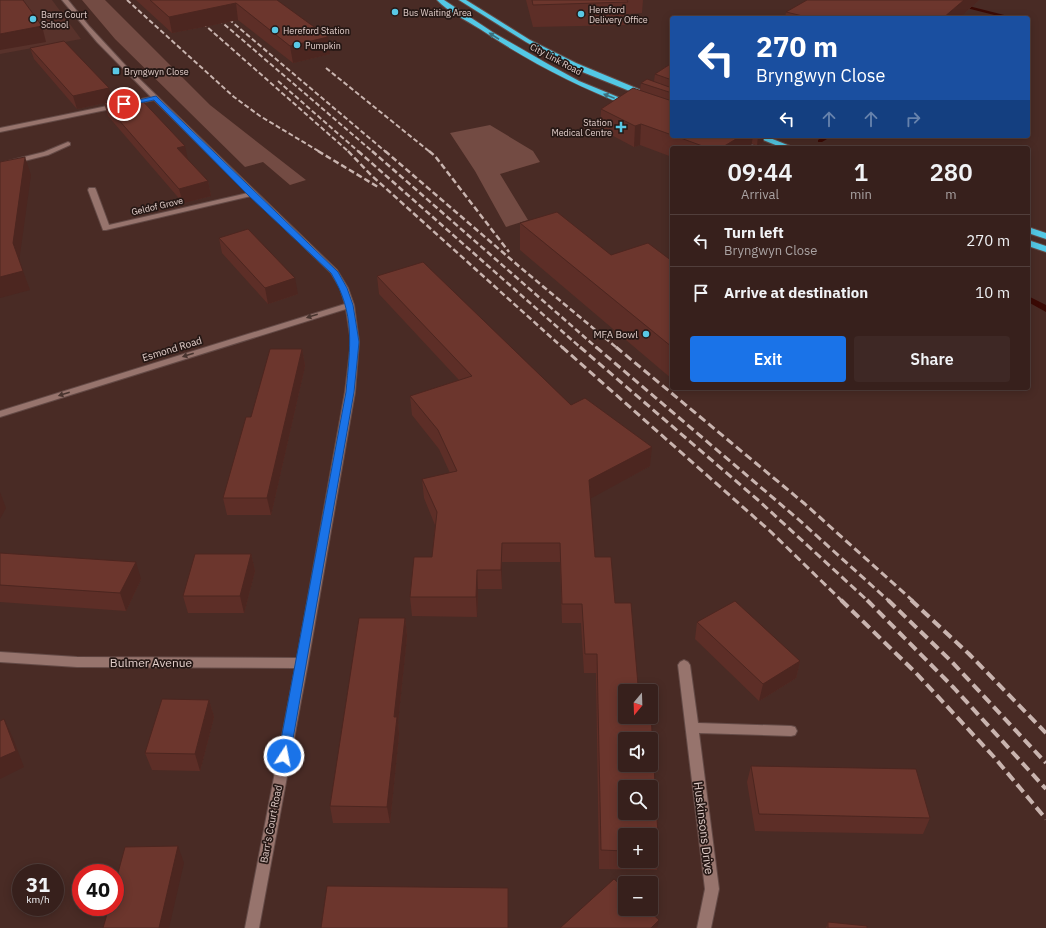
<!DOCTYPE html>
<html lang="en">
<head>
<meta charset="utf-8">
<style>
	:root { --surface:#37201c; --page:#3e2825; --text:#f1f3f6; --muted:#aaa3a3; --line:#513e3b; --accent:#1a73e8 }
	body { margin:0; font-family:"IBM Plex Sans",sans-serif; background:var(--page); color:var(--text); height:100vh; display:flex; flex-direction:column; font-size:15px; white-space:nowrap }
	* { box-sizing:border-box; margin:0 }
	p { font-size:13px; color:var(--muted) }
	.icon { flex:none; width:22px; height:22px; fill:none; stroke:currentColor; stroke-width:2; stroke-linecap:round; stroke-linejoin:round }
	.map { position:relative; flex:1; overflow:hidden }
	.details { position:absolute; left:670px; top:146px; width:360px; height:244px; display:flex; flex-direction:column; background:var(--surface); border-radius:4px; box-shadow:0 2px 10px #0003,0 0 0 1px var(--line) }
	.details>* { flex:none }
	.top-card { position:absolute; left:670px; top:16px; width:360px; height:122px; border-radius:4px; box-shadow:0 2px 10px #0003,0 0 0 1px var(--line); background:#1a4fa0; color:#fff; overflow:hidden }
	.needle { width:26px; rotate:199deg }
	.buttons { position:absolute; left:618px; top:684px; display:grid; gap:8px }
	.buttons a { display:grid; place-items:center; width:40px; height:40px; border-radius:4px; background:var(--surface); box-shadow:0 2px 10px #0003,0 0 0 1px var(--line); font-size:20px }
	.speed { position:absolute; left:12px; top:864px; display:flex; gap:8px; font-size:20px; font-weight:700; text-align:center }
	.speed>* { display:grid; place-content:center; width:52px; height:52px; border-radius:50%; background:var(--surface); box-shadow:0 2px 10px #0003,0 0 0 1px var(--line); line-height:1 }
	.speed small { font-size:10px; font-weight:400 }
	.speed .limit { border:6px solid #d22; background:#fff; color:#111 }
	.pin { position:absolute; display:grid; place-items:center; width:34px; height:34px; color:#fff; margin:-17px; border:2px solid #fff; border-radius:50%; box-shadow:0 1px 4px #0007 }
	.me { position:absolute; width:44px; margin:-22px; rotate:11deg; stroke-linejoin:round; filter:drop-shadow(0 0 3px #0008) }
	.turn { display:flex; align-items:center; gap:14px; height:84px; padding:0 20px; font-size:18px }
	.turn .icon { width:52px; height:52px; stroke-width:2.5 }
	.turn b { display:block; font-size:28px; line-height:34px }
	.lanes { display:flex; align-items:center; height:38px; padding:0 20px; background:#0003; justify-content:center; gap:20px; direction:ltr }
	.lanes .off { opacity:.35 }
	.eta { display:flex; justify-content:space-evenly; align-items:center; height:68px; text-align:center }
	.eta b { font-size:24px; font-weight:600; line-height:28px }
	.cta { display:flex; gap:8px; margin-top:auto; padding:8px 20px }
	.cta a { flex:1; height:46px; border-radius:4px; background:var(--accent); color:#fff; font-size:16px; font-weight:600; line-height:46px; text-align:center }
	.cta a+a { background:var(--page); color:var(--text) }
	ul { padding:0; list-style:none }
	li { display:flex; align-items:center; gap:12px; height:52px; padding:0 20px; border-top:1px solid var(--line) }
	li div { flex:1 }
	li b { display:block; font-size:15px }
	li em { font-style:normal }
	.map>svg:first-child { display:block }
</style>
</head>
<body>
<div class="map">
<svg width="1046" height="928" viewBox="0 0 1046 928">
	<rect width="100%" height="100%" fill="#492b25"/>
	<path fill="#58322b" d="M0 0H52L81 39 0 54Z"/>
	<path fill="#734b43" d="M82 0H105L210 105 306 180 290 185 263 162 245 167 115 39Z
		M490 125 533 151 540 162 500 174 528 220 506 227 475 171 450 133Z"/>
	<g fill="none" stroke-linecap="round" stroke-linejoin="round">
		<path fill="#3b0a05" fill-rule="evenodd" d="M935 0H945L1016 18H1006Z
			M824 136H832L822 142H818V140Z
			M1028 296 1046 305V312L1028 302Z"/>
		<g stroke="#644a46" stroke-width="2">
			<path id="minor" d="M62 0H68L89 26 126 66 337 270 348 288 354 305 359 342 355 392 308 663 259 928H245L295 668 77 667 0 662V652L77 657 297 658 345 392 351 342 346 309 0 417V411L345 304 340 288 331 273 251 196 106 230H103L88 190 89 188H95L96 190 109 225 248 193 154 100 0 132V128L151 97 97 42Z
				M68 142 70 143V145L48 155 0 167V163L44 152Z
				M684 660 688 662 690 665 698 723 791 726 795 727 797 731 795 735 791 736 699 733 719 889 711 928H697L705 889 678 665 680 662Z"/>
		</g>
		<g stroke="#644a46" stroke-width="2">
			<path id="highway" d="M437 0H444L494 33 548 64 579 81 635 104 634 106H628C574 85 528 61 480 29 466 20 448 12 437 0Z
				M459 0H466L530 40 576 63 672 103V108L570 67 526 42Z
				M717 136H729L759 148H747Z
				M753 136H765L795 148H783Z
				M1028 227 1046 233V239L1028 233Z
				M1028 240 1046 246V252L1028 246Z"/>
		</g>
		<use href="#minor" fill="#97746d" fill-rule="evenodd"/>
		<use href="#highway" fill="#53c8e5" fill-rule="evenodd"/>
		<path stroke="#c9b4af" stroke-width="2" stroke-dasharray="5 2.5" stroke-linecap="butt" d="M127 0 234 97 260 116 320 152
			M196 0 373 152
			M206 0 386 152
			M197 18 349 152
			M326 68 430 152
			M278 81 359 152"/>
		<path stroke="#c9b4af" stroke-width="2.5" stroke-dasharray="6 3" stroke-linecap="butt" d="M318 151 378 187
			M348 151 371 175 563 348
			M358 151 581 348
			M372 151 597 348
			M385 151 521 268 617 348
			M429 151 435 156 509 252"/>
		<path stroke="#c9b4af" stroke-width="3" stroke-dasharray="8 4" stroke-linecap="butt" d="M562 347 770 531 842 601
			M580 347 758 500 868 601
			M596 347 798 519 889 601
			M616 347 805 504 913 601"/>
		<path stroke="#c9b4af" stroke-width="4" stroke-dasharray="10 5" stroke-linecap="butt" d="M841 600 916 673 994 757 1046 819
			M867 600 954 688 1046 789
			M888 600 951 661 1046 763
			M911 600 969 654 1046 733"/>
	</g>
	<path fill="#5d2e27" fill-rule="evenodd" d="M136 0H277L330 54 293 63 238 20 172 33Z
		M526 0H643L642 13 627 14 626 25 533 27Z
		M979 0 959 18H785L786 12Z
		M30 48 112 101 77 109 34 59Z
		M672 63V136H764L763 142 757 146 751 143V148H672V157L640 145 634 147 600 129 601 109 640 90 641 83 654 81 655 74Z
		M104 103 188 160 208 181 211 196 183 203 108 116Z
		M520 223 611 255 672 261V379L520 250Z
		M219 238 298 294 268 304 222 253Z
		M377 276 571 405 650 466 590 498 595 557 615 603 638 685 659 852 657 870 599 869 596 673H584L581 623H562L560 562H502V589H478L477 617 412 616 410 597 432 557 435 525 424 498 422 479 450 473 439 449 412 415 410 396 459 380 379 294ZM625 835H651V861H625Z
		M302 349 305 366 271 515H227L223 498 251 417Z
		M0 553 141 579 126 611 0 602Z
		M251 554 255 571 244 613H188L183 596Z
		M405 618 407 636 398 722 399 734 390 823H333L330 806Z
		M697 622 800 661 796 678 759 701 695 639Z
		M209 700 214 717 200 771 152 770 145 753Z
		M751 766 930 818 923 834 755 831 747 782Z
		M828 922 867 928H826Z"/>
	<path fill="#4c2620" d="M964 0H979L959 18H943Z
		M236 3 238 20 172 33 169 17Z
		M42 26 46 42 0 50V34Z
		M328 37 330 54 293 63 290 46Z
		M109 88 112 101 77 109 73 96Z
		M641 124 640 145 634 147 635 126Z
		M741 136H753L751 148H721Z
		M758 136H764L763 142 757 146Z
		M185 146 188 160 177 148Z
		M25 157 31 175 19 262 13 243Z
		M208 181 211 196 183 203 179 189Z
		M23 271 30 290 0 298V277Z
		M295 278 298 294 268 304 265 288Z
		M302 349 305 366 271 515 267 498Z
		M652 447 650 466 588 500 589 480Z
		M0 492 6 508 0 519Z
		M502 543V589L501 570Z
		M251 554 255 571 244 613 240 596Z
		M136 562 141 579 126 611 120 593Z
		M477 570 478 589 477 617 476 597Z
		M405 618 407 636 398 722 399 734 390 823 387 807 394 717Z
		M800 661 796 678 759 701 763 684Z
		M209 700 214 717 200 771 195 754Z
		M4 719 12 736 24 767 0 779V758Z
		M178 846 184 863 169 928H159Z
		M659 920 657 928H651Z"/>
	<path fill="#6c362d" stroke="#4c2620" fill-rule="evenodd" d="M0 0H23L42 26 0 34Z
		M150 0H277L328 37 290 46 236 3 169 17Z
		M532 0H627L628 2 533 5Z
		M807 0H964L943 18H921L917 17 916 18H811L786 12Z
		M64 41 109 88 73 96 30 48Z
		M672 63V80L655 74Z
		M647 79 672 88V93L641 83Z
		M633 88 672 101V135L641 124 635 126 601 109Z
		M127 95 129 97 137 95 185 146 177 148 208 181 179 189 104 103 123 99Z
		M675 136H741L721 148H708Z
		M25 157 13 243 23 271 0 277V162Z
		M557 212 611 255 648 243 672 261V347L520 223Z
		M248 229 295 278 265 288 219 238Z
		M423 262 571 405 585 398 652 447 589 480 595 557H611L615 603H631L638 685 649 686 650 691H625V717H651V714L659 852H651V835H625V851L601 850 597 654H585L582 604H562L560 543H502L501 570H477L476 597H410L414 557H432L437 512 422 479 457 471 438 430 410 396 472 376 377 276ZM625 739H651V765H625ZM625 787H651V813H625Z
		M270 349H302L267 498H223L246 417H251Z
		M0 553 136 562 120 593 0 585Z
		M195 554H251L240 596H183Z
		M735 601 800 661 763 684 697 622Z
		M359 618H405L394 717H397L387 807 330 806Z
		M162 699 209 700 195 754 145 753Z
		M4 719 16 751 0 758V721Z
		M751 766 916 769 930 818 759 814Z
		M178 846 159 928H103L109 907H115V884L125 847Z
		M614 879 625 889V909H647L659 920 651 928H560Z
		M327 886 508 888V928H321Z
		M828 922 867 926V928H828Z"/>
	<defs><path id="oneway-solid" d="M-6-.8H1V-3.2L6.5 0L1 3.2V.8H-6Z"/></defs>
	<g fill="#3c707d">
		<use href="#oneway-solid" transform="translate(494 36) rotate(-147)"/>
		<use href="#oneway-solid" transform="translate(609 96) rotate(-159)"/>
	</g>
	<g fill="#48342f">
		<use href="#oneway-solid" transform="translate(312 316) rotate(163)"/>
		<use href="#oneway-solid" transform="translate(188 355) rotate(163)"/>
		<use href="#oneway-solid" transform="translate(64 394) rotate(163)"/>
	</g>
	<path fill="#1a73e8" stroke="#114b97" d="M156 96 338 272 347 288 353 305 359 342 354 392 290 756 288 760 284 761 280 760 278 756 346 392C350 347 356 314 331 273L249 196 154 100 124 106 122 104Z"/>
	<g fill="#59c8e5" stroke="#261815" stroke-width="1.5">
		<circle cx="395" cy="12" r="4"/>
		<circle cx="581" cy="14" r="4"/>
		<circle cx="33" cy="19" r="4"/>
		<circle cx="275" cy="30" r="4"/>
		<circle cx="297" cy="45" r="4"/>
		<rect x="112" y="67" width="8" height="8" rx="2"/>
		<path d="M619 121h4v4h4v4h-4v4h-4v-4h-4v-4h4z"/>
		<circle cx="646" cy="334" r="4"/>
	</g>
	<g text-anchor="middle" dominant-baseline="central" stroke-width="3.5" stroke-linejoin="round" paint-order="stroke">
		<g font-size="9" fill="#e1cdc9" stroke="#261815" text-anchor="start">
			<text x="589" y="9">Hereford<tspan x="589" dy="10">Delivery Office</tspan></text>
			<text x="403" y="12">Bus Waiting Area</text>
			<text x="41" y="14">Barrs Court<tspan x="41" dy="10">School</tspan></text>
			<text x="283" y="30">Hereford Station</text>
			<text x="305" y="45">Pumpkin</text>
			<text x="124" y="71">Bryngwyn Close</text>
			<text x="612" y="122" text-anchor="end">Station<tspan x="612" dy="10">Medical Centre</tspan></text>
		</g>
		<g font-size="9" fill="#e1cdc9" stroke="#261815">
			<text transform="translate(556 59) rotate(28)">City Link Road</text>
			<text transform="translate(157 206) rotate(-13)">Geldof Grove</text>
		</g>
		<g font-size="10" fill="#e1cdc9" stroke="#261815" text-anchor="end">
			<text x="638" y="334">MFA Bowl</text>
		</g>
		<g font-size="10" fill="#e1cdc9" stroke="#261815">
			<text transform="translate(172 349) rotate(-17)">Esmond Road</text>
			<text transform="translate(271 824) rotate(-79)">Barr's Court Road</text>
		</g>
		<g font-size="12" fill="#e1cdc9" stroke="#261815">
			<text x="151" y="662">Bulmer Avenue</text>
			<text transform="translate(704 828) rotate(83)">Huskinsons Drive</text>
		</g>
	</g>
</svg>
<div class="buttons">
<a><svg class="needle" viewBox="-14 -14 28 28"><path d="M0-13l5 13h-10z" fill="#e53935"/><path d="M0 13l5-13h-10z" fill="#aaa3a3"/></svg></a>
<a><svg class="icon" aria-label="sound" viewBox="0 0 24 24"><path d="M4 9h4l5-4v14l-5-4H4zM17 9q2 3 0 6"/></svg></a>
<a><svg class="icon" aria-label="search" viewBox="0 0 24 24"><circle cx="10" cy="10" r="6"/><path d="M15 15l6 6"/></svg></a>
<a>+</a>
<a>−</a>
</div>
<div class="speed"><div>31<small>km/h</small></div><div class="limit">40</div></div>
<div class="pin" style="left:124px;top:104px;background:#d93025"><svg class="icon" aria-label="arrive" viewBox="0 0 24 24"><path d="M6 21V4h12l-3 4 3 4H6"/></svg></div>
<svg class="me" style="left:284px;top:756px" viewBox="-20 -20 40 40"><circle r="17" fill="#1a73e8" stroke="#fff" stroke-width="3"/><path d="M0-11L8 9 0 5-8 9z" fill="#fff"/></svg>
<div class="top-card">
<div class="turn"><svg class="icon" aria-label="left" viewBox="0 0 24 24"><path d="M17 20v-9H6M10 6l-5 5 5 5"/></svg><div><b>270 m</b>Bryngwyn Close</div></div>
<div class="lanes"><svg class="icon" aria-label="left" viewBox="0 0 24 24"><path d="M17 20v-9H6M10 6l-5 5 5 5"/></svg><svg class="icon off" aria-label="ahead" viewBox="0 0 24 24"><path d="M12 20V5M6 11l6-6 6 6"/></svg><svg class="icon off" aria-label="ahead" viewBox="0 0 24 24"><path d="M12 20V5M6 11l6-6 6 6"/></svg><svg class="icon off" aria-label="right" viewBox="0 0 24 24"><path d="M7 20v-9h11M14 6l5 5-5 5"/></svg></div>
</div>
<section class="details">
<div class="eta">
<div><b>09:44</b><p>Arrival</p></div>
<div><b>1</b><p>min</p></div>
<div><b>280</b><p>m</p></div>
</div>
<ul>
<li><svg class="icon" aria-label="left" viewBox="0 0 24 24"><path d="M17 20v-9H6M10 6l-5 5 5 5"/></svg><div><b>Turn left</b><p>Bryngwyn Close</p></div><em>270 m</em></li>
<li><svg class="icon" aria-label="arrive" viewBox="0 0 24 24"><path d="M6 21V4h12l-3 4 3 4H6"/></svg><div><b>Arrive at destination</b></div><em>10 m</em></li>
</ul>
<div class="cta"><a>Exit</a><a>Share</a></div>
</section>
</div>
</body>
</html>
